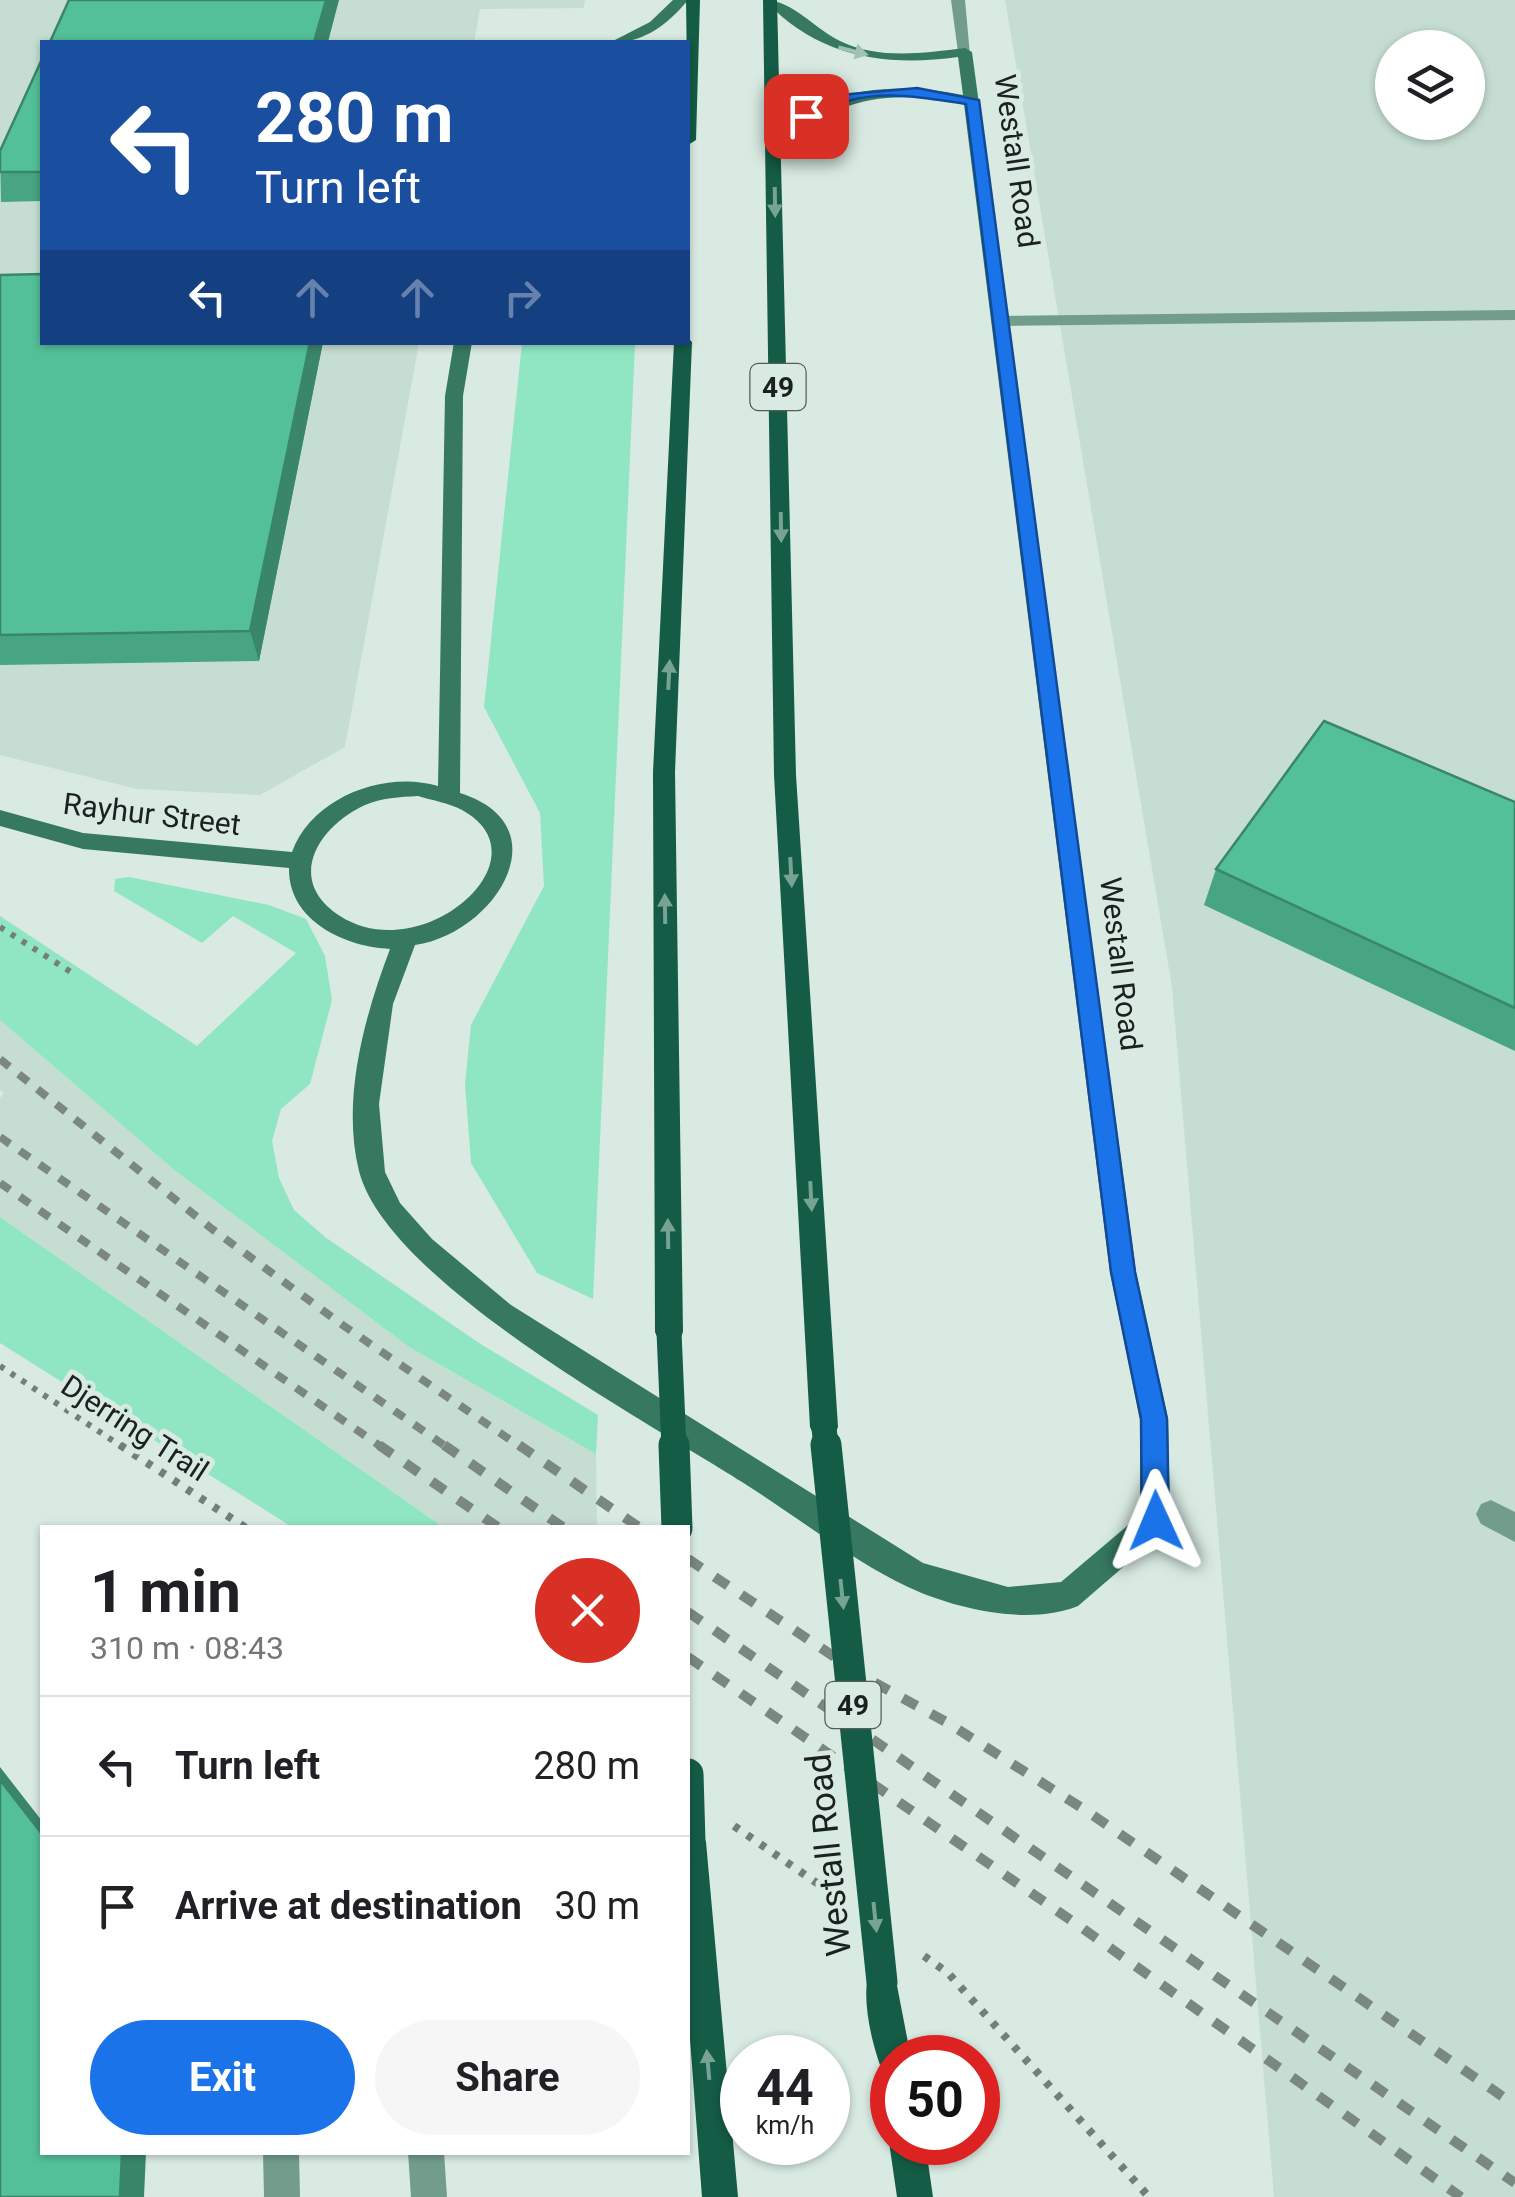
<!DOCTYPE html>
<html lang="en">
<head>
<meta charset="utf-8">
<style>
	:root { --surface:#fff; --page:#f6f6f6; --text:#202124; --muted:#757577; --line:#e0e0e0; --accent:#1a73e8 }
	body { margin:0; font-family:Roboto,sans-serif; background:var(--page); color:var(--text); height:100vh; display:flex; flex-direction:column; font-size:38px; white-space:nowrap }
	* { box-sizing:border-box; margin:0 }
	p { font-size:32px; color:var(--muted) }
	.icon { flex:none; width:55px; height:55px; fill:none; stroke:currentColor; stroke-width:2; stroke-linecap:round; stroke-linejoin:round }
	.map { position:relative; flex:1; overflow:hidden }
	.drawer { position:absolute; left:40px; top:1525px; width:650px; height:630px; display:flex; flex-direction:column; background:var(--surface); border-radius:0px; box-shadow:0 2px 8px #0004 }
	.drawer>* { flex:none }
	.hud { position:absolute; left:40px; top:40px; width:650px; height:305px; border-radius:0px; box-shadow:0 2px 8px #0004; background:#1a4fa0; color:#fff; overflow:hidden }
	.buttons { position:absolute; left:1375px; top:30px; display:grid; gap:20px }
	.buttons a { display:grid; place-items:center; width:110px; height:110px; border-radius:50%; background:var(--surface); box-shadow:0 2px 8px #0004; font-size:50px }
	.speed { position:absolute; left:720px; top:2035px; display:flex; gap:20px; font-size:50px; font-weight:700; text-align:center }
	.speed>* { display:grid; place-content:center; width:130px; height:130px; border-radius:50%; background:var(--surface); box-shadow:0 2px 8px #0004; line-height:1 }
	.speed small { font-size:25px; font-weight:400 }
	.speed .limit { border:15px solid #d22; background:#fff; color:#111 }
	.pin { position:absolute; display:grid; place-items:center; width:85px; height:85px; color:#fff; margin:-42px; border-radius:20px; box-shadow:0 5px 15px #0006 }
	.me { position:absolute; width:110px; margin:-55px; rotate:359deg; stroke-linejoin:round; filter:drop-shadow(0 0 8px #0008) }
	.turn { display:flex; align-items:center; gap:35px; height:210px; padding:0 50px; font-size:45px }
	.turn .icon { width:130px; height:130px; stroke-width:2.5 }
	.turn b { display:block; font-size:70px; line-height:85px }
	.lanes { display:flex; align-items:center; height:95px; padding:0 50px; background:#0003; justify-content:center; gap:50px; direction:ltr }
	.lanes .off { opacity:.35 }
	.round { display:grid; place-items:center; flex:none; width:105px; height:105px; border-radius:52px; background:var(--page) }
	.overview { display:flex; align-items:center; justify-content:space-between; height:170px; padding:0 50px }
	h1 { font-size:60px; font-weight:700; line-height:75px }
	.action { display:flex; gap:20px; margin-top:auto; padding:20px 50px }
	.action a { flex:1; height:115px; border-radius:60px; background:var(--accent); color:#fff; font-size:40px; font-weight:700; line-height:115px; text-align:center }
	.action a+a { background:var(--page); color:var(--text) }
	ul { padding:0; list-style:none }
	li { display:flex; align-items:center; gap:30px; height:140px; padding:0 50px; border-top:2px solid var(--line) }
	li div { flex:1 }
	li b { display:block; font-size:38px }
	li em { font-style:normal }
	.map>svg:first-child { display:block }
</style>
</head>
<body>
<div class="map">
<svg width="1515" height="2197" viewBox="0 0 1515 2197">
	<rect width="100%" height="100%" fill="#d8eae2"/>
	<path fill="#c6ded2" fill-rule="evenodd" d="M0 0H585L584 8 480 9 474 42H42V342L419 343 345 747 260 795 137 789 0 755Z
		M1005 0H1515V2197H1274L1172 987ZM1392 48H1468V122H1392Z
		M0 1020 173 1169 409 1347 596 1454 597 1527H443L0 1217V1098L4 1093 0 1090Z"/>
	<path fill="#90e6c3" d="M522 343H635L593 1299 537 1273 471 1163 465 1084 471 1025 544 886 540 813 484 707Z
		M129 877 269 905 306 919 325 956 332 1000 310 1084 281 1109 272 1141 279 1178 294 1210 325 1237 479 1343 598 1415 596 1454 409 1347 173 1169 0 1020V916L197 1046 296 953 233 916 202 943 114 891 115 879Z
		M0 1217 443 1527H292L0 1343Z"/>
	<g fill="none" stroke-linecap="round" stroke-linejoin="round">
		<path stroke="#747f7a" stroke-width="6" stroke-dasharray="5 8" stroke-linecap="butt" d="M0 927 74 974
			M0 1366 124 1448"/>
		<path stroke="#747f7a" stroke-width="8" stroke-dasharray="6 10" stroke-linecap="butt" d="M120 1445 246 1528
			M734 1826 827 1890
			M924 1956 948 1973 1149 2197"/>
		<path fill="#739d8b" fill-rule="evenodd" d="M1515 310V320L1000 326 991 321 1000 316Z
			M1491 1500 1515 1512V1542L1481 1524 1476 1514 1481 1504Z
			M263 2152H299L300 2197H264Z"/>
		<path fill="#739d8b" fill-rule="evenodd" d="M951 0H965L970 55 958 52Z
			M408 2152H444L447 2197H411Z"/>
		<path fill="#367960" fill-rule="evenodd" d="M673 0H688C668 24 643 44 611 42L650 22Z
			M765 0C792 0 815 29 840 41 879 60 923 53 965 48L972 52 1136 1272 1168 1419 1170 1521 1165 1531 1078 1606C1029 1626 955 1609 908 1587 856 1563 793 1514 742 1482 646 1421 387 1281 359 1171 341 1099 365 1015 390 949 345 947 288 921 289 868L83 849 0 826V810L83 833 292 852C312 797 385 770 438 786L445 396 454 342H472L463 396 460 793C564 826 494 934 415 945L393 1004 379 1104 385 1172 400 1203 432 1239 511 1305 923 1563 1008 1587 1061 1582 1140 1515V1419L1110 1272 964 104C886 89 843 97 780 145L766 142C818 87 893 81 963 95L958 57C885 67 817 57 765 0ZM418 796C431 800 449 803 462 810 550 858 422 969 340 916 285 881 317 827 365 805 381 798 400 797 418 796Z"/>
		<path fill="#145c45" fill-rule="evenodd" d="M686 0H700L696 140 688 145Z
			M763 0H777L796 775 838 1427 834 1436 824 1440 814 1436 810 1427 774 775Z
			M688 338 692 342 675 772 683 1332 679 1341 669 1344 659 1341 655 1332 653 772 674 342H688Z
			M690 1826 701 1831 706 1842 738 2197H702L688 2013Z
			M882 1965 894 1970 911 2058H892V2075L882 2070C872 2045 860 1995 870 1970Z
			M892 2134V2142H925L933 2197H897L889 2142Z"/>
		<path stroke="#7b8781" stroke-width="8" stroke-dasharray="12 12" stroke-linecap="butt" d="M0 1059 212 1229 344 1326 522 1448
			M0 1137 448 1448
			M0 1183 383 1448"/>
		<path stroke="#7b8781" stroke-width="10" stroke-dasharray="16 16" stroke-linecap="butt" d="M379 1445 499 1528
			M444 1445 564 1528
			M519 1445 640 1528
			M688 1559 866 1678 948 1723 1085 1810 1515 2105
			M688 1612 1515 2183
			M688 1657 1075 1923 1461 2197"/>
		<path stroke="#145c45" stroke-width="25" d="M669 1332 674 1448
			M824 1427 826 1448"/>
		<path stroke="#145c45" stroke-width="31" d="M674 1445 677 1528
			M826 1445 882 1982
			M688 1774 690 1842"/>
	</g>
	<path fill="#47a583" d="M42 59V201L1 202 0 151Z
		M0 275 323 342 259 661 0 665Z
		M1515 802V1051L1204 905 1216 869Z"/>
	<path fill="#3a866a" d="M326 0H339L328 42H314Z
		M310 342H323L259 661 250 631Z
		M0 1767 42 1821V1834L0 1780Z
		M122 2152H146L144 2197H120Z"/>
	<path fill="#53c098" stroke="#3a866a" stroke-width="2.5" d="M69 0H326L314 42H50Z
		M42 59V172H0V151Z
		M42 274V342H310L250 631 0 635V275Z
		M1324 721 1515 802V1008L1216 869Z
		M0 1780 42 1834V2152H122L120 2197H0Z"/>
	<defs><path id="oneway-solid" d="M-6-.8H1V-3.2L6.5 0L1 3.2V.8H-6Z" transform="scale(2.5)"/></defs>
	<use fill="#9fc2b4" href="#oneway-solid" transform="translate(853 51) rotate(14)"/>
	<g fill="#76a394">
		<use href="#oneway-solid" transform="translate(775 202) rotate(89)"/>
		<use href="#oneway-solid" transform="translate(781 527) rotate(89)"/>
		<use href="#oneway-solid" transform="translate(669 675) rotate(-87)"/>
		<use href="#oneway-solid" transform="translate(791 872) rotate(87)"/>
		<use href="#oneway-solid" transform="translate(665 909) rotate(-91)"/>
		<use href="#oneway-solid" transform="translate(811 1196) rotate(87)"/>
		<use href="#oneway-solid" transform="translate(668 1234) rotate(-91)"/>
		<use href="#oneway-solid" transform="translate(842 1594) rotate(84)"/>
		<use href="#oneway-solid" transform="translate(875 1917) rotate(84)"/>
		<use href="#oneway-solid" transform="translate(708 2065) rotate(-95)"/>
	</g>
	<path fill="#1a73e8" stroke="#114b97" stroke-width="2.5" d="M917 88 979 100 1135 1272 1167 1419 1169 1521 1165 1530 1156 1534 1146 1530 1142 1521 1141 1419 1111 1272 966 104C928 98 885 90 848 101 832 106 813 125 799 116L840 95Z"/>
	<g text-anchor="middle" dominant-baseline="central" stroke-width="10" stroke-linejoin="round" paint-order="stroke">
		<g fill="#d8eae2" stroke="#545d59" stroke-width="2.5">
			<rect x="750.5" y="364" width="55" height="46" rx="8"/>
			<rect x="825.5" y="1682" width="55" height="46" rx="8"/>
		</g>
		<g font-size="28" font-weight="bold" fill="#1b211e">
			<text x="778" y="387">49</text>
			<text x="853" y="1705">49</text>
		</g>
		<g font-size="30" fill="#1b211e" stroke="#d8eae2">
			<text transform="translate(1017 161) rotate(82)">Westall Road</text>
			<text transform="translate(152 814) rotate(7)">Rayhur Street</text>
			<text transform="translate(1121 964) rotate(83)">Westall Road</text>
			<text transform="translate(135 1428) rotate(33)">Djerring Trail</text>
		</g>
		<g font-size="35" fill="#1b211e" stroke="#d8eae2">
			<text transform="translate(829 1855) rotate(-96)">Westall Road</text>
		</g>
	</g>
</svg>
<div class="buttons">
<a><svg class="icon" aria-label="layers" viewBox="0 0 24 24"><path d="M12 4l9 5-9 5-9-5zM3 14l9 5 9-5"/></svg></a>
</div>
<div class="speed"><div>44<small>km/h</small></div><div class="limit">50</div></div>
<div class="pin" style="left:806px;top:116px;background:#d93025"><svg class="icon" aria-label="arrive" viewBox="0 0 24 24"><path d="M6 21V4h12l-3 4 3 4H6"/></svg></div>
<svg class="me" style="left:1156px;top:1521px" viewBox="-20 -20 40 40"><path d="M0-17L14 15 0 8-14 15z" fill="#1a73e8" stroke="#fff" stroke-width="4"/></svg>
<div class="hud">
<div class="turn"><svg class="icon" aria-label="left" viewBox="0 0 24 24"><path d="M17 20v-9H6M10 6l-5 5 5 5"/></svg><div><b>280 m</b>Turn left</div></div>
<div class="lanes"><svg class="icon" aria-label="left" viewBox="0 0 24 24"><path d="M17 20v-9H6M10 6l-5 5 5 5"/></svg><svg class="icon off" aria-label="ahead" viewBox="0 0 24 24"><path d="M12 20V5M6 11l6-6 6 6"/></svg><svg class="icon off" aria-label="ahead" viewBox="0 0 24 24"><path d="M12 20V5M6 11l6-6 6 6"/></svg><svg class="icon off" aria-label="right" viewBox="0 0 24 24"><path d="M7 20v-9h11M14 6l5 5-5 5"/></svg></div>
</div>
<section class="drawer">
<div class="overview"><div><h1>1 min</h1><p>310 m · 08:43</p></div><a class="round" style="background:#d93025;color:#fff"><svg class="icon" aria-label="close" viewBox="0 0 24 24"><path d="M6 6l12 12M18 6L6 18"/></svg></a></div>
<ul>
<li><svg class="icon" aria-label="left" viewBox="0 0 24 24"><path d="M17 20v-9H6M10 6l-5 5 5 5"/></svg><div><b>Turn left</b></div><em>280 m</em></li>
<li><svg class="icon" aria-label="arrive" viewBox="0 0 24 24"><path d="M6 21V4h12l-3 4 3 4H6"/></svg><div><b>Arrive at destination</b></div><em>30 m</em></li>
</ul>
<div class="action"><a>Exit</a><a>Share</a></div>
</section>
</div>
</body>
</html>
